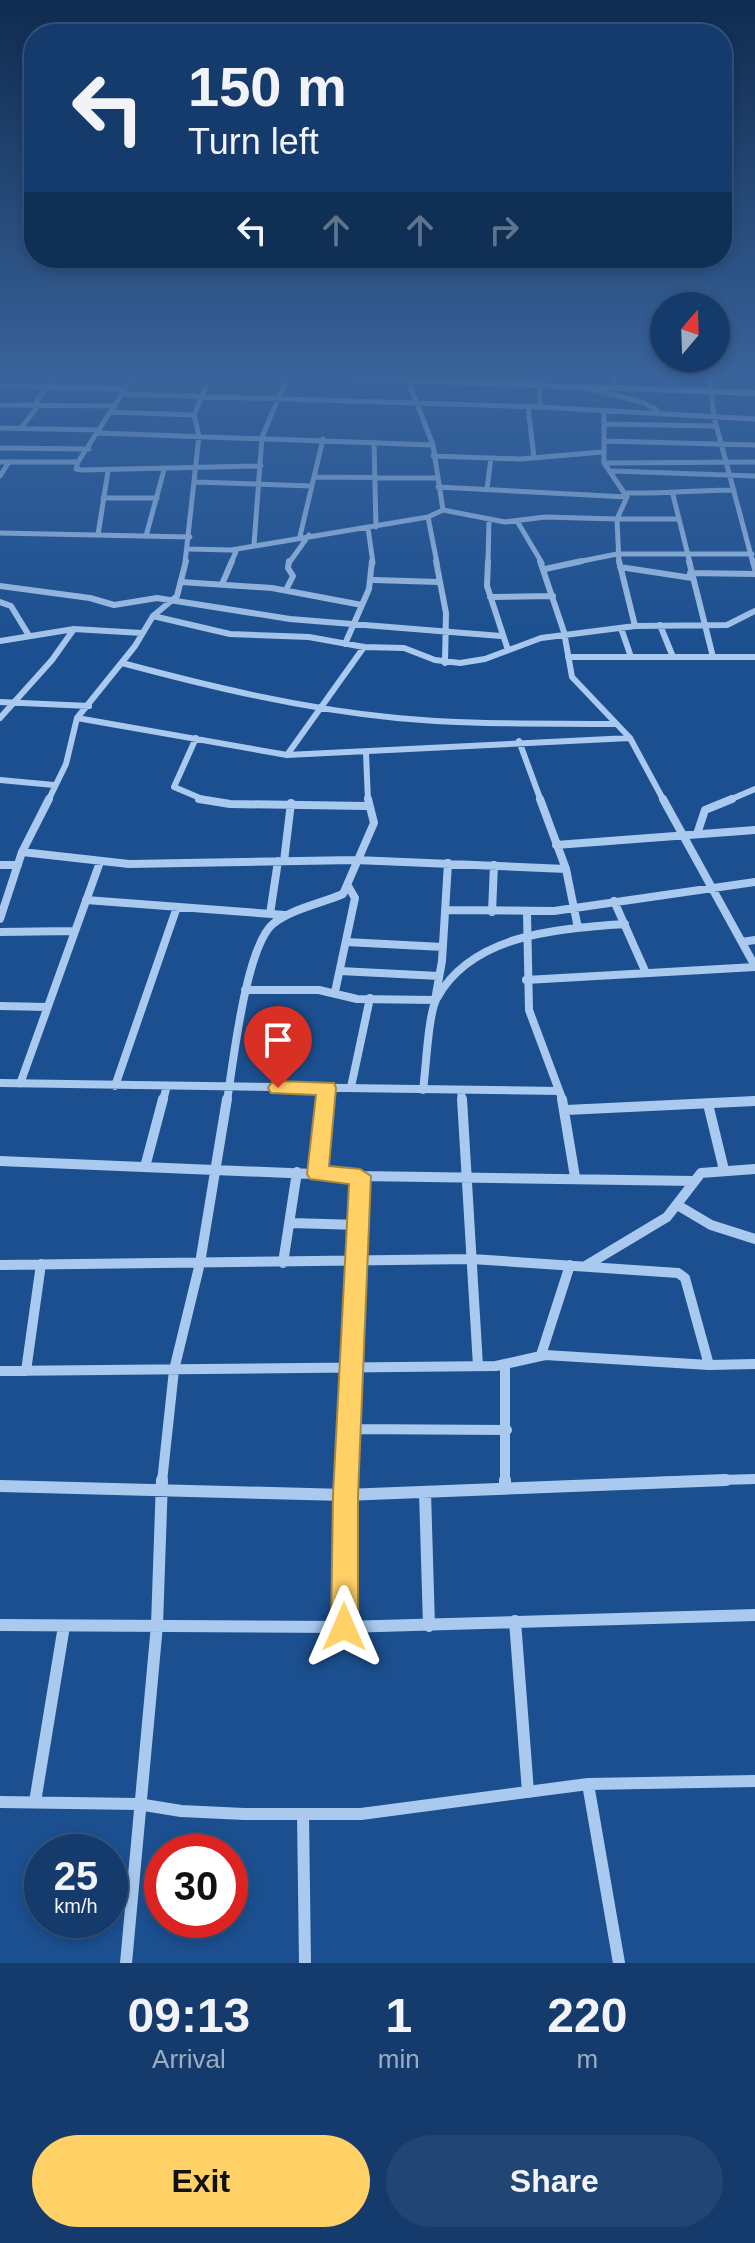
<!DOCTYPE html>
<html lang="en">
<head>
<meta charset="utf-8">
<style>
	:root { --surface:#143b6b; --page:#214673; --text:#f1f3f6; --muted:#9dadc1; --line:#33557e; --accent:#ffd166 }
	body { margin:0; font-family:Arial,sans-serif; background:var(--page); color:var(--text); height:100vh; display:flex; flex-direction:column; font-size:30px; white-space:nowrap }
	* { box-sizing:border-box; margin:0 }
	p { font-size:26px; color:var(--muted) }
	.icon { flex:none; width:44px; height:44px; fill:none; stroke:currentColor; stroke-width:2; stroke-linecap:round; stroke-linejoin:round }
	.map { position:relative; height:1963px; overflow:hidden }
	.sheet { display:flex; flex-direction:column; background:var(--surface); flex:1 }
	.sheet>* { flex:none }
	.guide { position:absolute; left:24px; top:24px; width:708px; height:244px; border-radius:32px; box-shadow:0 4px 12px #0003,0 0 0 2px var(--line); background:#143b6b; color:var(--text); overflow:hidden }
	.needle { width:52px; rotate:19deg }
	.fabs { position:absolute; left:650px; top:292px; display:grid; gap:16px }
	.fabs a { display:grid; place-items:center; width:80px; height:80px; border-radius:50%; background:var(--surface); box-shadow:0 4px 12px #0003,0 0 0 2px var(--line); font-size:40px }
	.speed { position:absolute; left:24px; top:1834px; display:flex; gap:16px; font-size:40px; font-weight:700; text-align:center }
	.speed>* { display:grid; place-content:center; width:104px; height:104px; border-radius:50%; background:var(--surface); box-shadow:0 4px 12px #0003,0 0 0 2px var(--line); line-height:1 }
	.speed small { font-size:20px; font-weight:400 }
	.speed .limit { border:12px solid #d22; background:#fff; color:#111 }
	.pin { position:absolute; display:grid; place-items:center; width:68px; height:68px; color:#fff; margin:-82px -34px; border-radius:50% 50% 50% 0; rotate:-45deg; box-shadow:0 0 8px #0007 }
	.pin .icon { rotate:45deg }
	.me { position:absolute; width:88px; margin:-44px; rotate:0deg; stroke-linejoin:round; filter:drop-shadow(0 0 6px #0008) }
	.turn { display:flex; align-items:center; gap:28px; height:168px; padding:0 32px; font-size:36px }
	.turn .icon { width:104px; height:104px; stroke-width:2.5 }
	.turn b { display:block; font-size:56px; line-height:68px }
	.lanes { display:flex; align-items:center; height:76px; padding:0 32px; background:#0003; justify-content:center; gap:40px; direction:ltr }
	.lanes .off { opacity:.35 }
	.eta { display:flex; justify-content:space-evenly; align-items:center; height:136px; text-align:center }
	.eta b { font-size:48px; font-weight:700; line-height:56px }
	.primary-button { display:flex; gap:16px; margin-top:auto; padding:16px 32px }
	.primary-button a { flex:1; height:92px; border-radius:48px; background:var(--accent); color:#111; font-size:32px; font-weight:700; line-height:92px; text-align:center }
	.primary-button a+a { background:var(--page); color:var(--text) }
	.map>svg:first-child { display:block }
</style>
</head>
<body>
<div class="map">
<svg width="755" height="1963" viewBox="0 0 755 1963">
	<rect width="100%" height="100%" fill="#1b4f8f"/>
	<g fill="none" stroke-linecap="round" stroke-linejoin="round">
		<path stroke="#a9c9ee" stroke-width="5" d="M518 375V383
			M614 375 616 387
			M709 375 714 417 753 563
			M408 380 433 445 443 510
			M539 384 540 407
			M0 385 125 389
			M582 387 642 402 657 410
			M122 394 540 407 755 419
			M0 405 115 406
			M34 405 55 375
			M528 407 534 458
			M111 412 194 415
			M604 424 716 426
			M0 428 100 430
			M21 428 39 405
			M98 433 433 445
			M604 441 755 445
			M374 442 376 527
			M0 448 89 449
			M433 456 520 459 603 452
			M0 462H78L134 375
			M78 462 76 469 82 470 261 466
			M604 463 755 462
			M613 471 755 476
			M0 476 9 462
			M314 477 436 478
			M195 482 312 486
			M438 487 627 497
			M487 489 491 458
			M626 493C663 494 697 490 734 490
			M673 495 690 563
			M103 498H157
			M428 517 437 563
			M517 521 542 563
			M368 528 373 563
			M0 533 190 537
			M98 535 108 471
			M146 536 164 470
			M300 536 323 439
			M254 545 262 437 288 376
			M189 549 231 550 428 517 443 510 505 522 545 517 617 519 627 497 604 463V411
			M185 563 199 436 194 415 211 375
			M231 563 237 549
			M289 563 309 535
			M488 563 489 520
			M572 563 617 554H752
			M619 563 617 519H678"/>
		<path stroke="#a9c9ee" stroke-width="6" d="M436 561 446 613 445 663
			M488 561 487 586 508 650
			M540 561 564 632 572 677 630 738 664 801
			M619 561 635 626
			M689 561 713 657
			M753 561 755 569
			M620 567 692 578
			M545 569 582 561
			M690 573 755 574
			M374 580 439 582
			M181 582 272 588 362 605
			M223 582 232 561
			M0 586 90 598 114 605 157 598 290 619 501 636
			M286 590 293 576 288 568 289 561
			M490 597 553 596
			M0 602 11 606 28 634
			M153 616 230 634 309 637 364 647 404 648 435 660 460 663 485 659 541 638 635 626 727 625 755 611
			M660 625 673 657
			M621 628 631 657
			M0 641 74 629 142 633
			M345 644 369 589 372 561
			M568 657H755
			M122 663C212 687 303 709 397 718 470 725 543 723 616 724
			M0 702 89 706
			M0 718 52 660 74 629
			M77 718 287 755 630 738
			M196 738 174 787 207 801
			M519 741 541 801
			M366 753 368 801
			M287 755 364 647
			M0 780 54 785
			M48 801 66 764 77 718 135 646 153 616 177 596 186 561
			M727 801 755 789"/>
		<path stroke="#a9c9ee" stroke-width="8" d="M199 799 230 804 366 806
			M540 799 566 869 578 928
			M663 799 755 966
			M697 834 705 810 732 799
			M556 845 755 830
			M22 852 129 864 356 860 566 869
			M284 861 291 803
			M0 865H18
			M86 900 285 915
			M614 901 646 973
			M445 910 554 911 755 882
			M492 912 494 865
			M527 913 529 1010 563 1101
			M270 914 278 861
			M0 919 22 852 49 799
			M0 932 73 931
			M346 942 443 947
			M742 942 755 940
			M340 971 439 976
			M526 980 755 967
			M245 990H319L357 999 435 1000 442 961 448 863
			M335 992 355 898 348 886
			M0 1006 47 1007
			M0 1083 559 1091
			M20 1084 100 862
			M115 1086 177 907
			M351 1087 370 998
			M423 1090C426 1070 428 1013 437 998 473 933 560 929 625 924
			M461 1090 462 1101
			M163 1101 166 1089
			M227 1101C233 1064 246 944 274 923 292 909 322 903 343 894L374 823 368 799
			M326 1101 327 1088"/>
		<path stroke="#a9c9ee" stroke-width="10" d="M462 1099 478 1366
			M562 1099 575 1177
			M708 1104 724 1170
			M566 1110 755 1101
			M0 1161 360 1176 694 1181
			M145 1167 163 1099
			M318 1174 326 1099
			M679 1206 711 1225 755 1239
			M291 1223 359 1225
			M283 1263 297 1172
			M0 1265 472 1259 678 1273 685 1278 709 1365
			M587 1265 667 1217 701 1173 755 1169
			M545 1355H541L570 1265
			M505 1366V1482
			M0 1371 496 1366 545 1355 709 1365 755 1364
			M26 1371 41 1264
			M349 1429 507 1430
			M162 1482 174 1370 200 1263 227 1099
			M346 1482 360 1176
			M654 1482 755 1479"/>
		<path stroke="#a9c9ee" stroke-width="12" d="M505 1480V1486
			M0 1486 345 1495 726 1480
			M425 1492 429 1626
			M515 1621 528 1792
			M0 1625 344 1627 755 1615
			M344 1627 346 1480
			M588 1784 619 1963
			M0 1802 138 1804 181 1811 244 1814H361L588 1784 755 1781
			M35 1802 64 1626
			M303 1814 305 1963
			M126 1963 157 1625 162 1480"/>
		<path fill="#d6e6fa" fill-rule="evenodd" d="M258 375H331L755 390V396L262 378Z"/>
	</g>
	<linearGradient id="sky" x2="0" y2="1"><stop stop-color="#0f2b4f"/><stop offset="0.58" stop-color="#39639b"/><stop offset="1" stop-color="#39639b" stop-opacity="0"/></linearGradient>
	<rect width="755" height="650" fill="url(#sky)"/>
	<path fill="#ffd166" stroke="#a68842" stroke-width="2" d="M278 1081 334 1083 336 1088 329 1166 360 1169 371 1176 358 1495V1627L354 1636 344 1640 335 1636 331 1627 333 1495 349 1184 310 1179 307 1174 316 1095 271 1093 268 1088 271 1083Z"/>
</svg>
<div class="fabs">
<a><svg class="needle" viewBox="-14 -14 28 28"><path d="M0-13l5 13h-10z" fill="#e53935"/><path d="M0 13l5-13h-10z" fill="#9dadc1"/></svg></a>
</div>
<div class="speed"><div>25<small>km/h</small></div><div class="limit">30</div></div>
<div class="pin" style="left:278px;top:1088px;background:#d93025"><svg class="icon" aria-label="arrive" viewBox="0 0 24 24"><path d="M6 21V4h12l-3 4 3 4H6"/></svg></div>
<svg class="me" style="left:344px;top:1627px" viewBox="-20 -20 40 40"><path d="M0-17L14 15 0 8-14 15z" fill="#ffd166" stroke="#fff" stroke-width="4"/></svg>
<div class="guide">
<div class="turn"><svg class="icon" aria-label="left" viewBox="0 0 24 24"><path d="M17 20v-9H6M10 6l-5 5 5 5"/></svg><div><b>150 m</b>Turn left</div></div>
<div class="lanes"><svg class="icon" aria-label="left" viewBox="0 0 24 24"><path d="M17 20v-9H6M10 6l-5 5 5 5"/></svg><svg class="icon off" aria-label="ahead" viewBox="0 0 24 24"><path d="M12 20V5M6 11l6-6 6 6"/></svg><svg class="icon off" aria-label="ahead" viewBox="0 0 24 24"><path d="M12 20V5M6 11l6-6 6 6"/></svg><svg class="icon off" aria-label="right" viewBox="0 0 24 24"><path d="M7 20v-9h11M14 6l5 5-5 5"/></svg></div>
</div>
</div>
<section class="sheet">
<div class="eta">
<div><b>09:13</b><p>Arrival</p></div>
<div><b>1</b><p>min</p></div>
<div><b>220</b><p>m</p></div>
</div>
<div class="primary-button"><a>Exit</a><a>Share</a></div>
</section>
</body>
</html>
